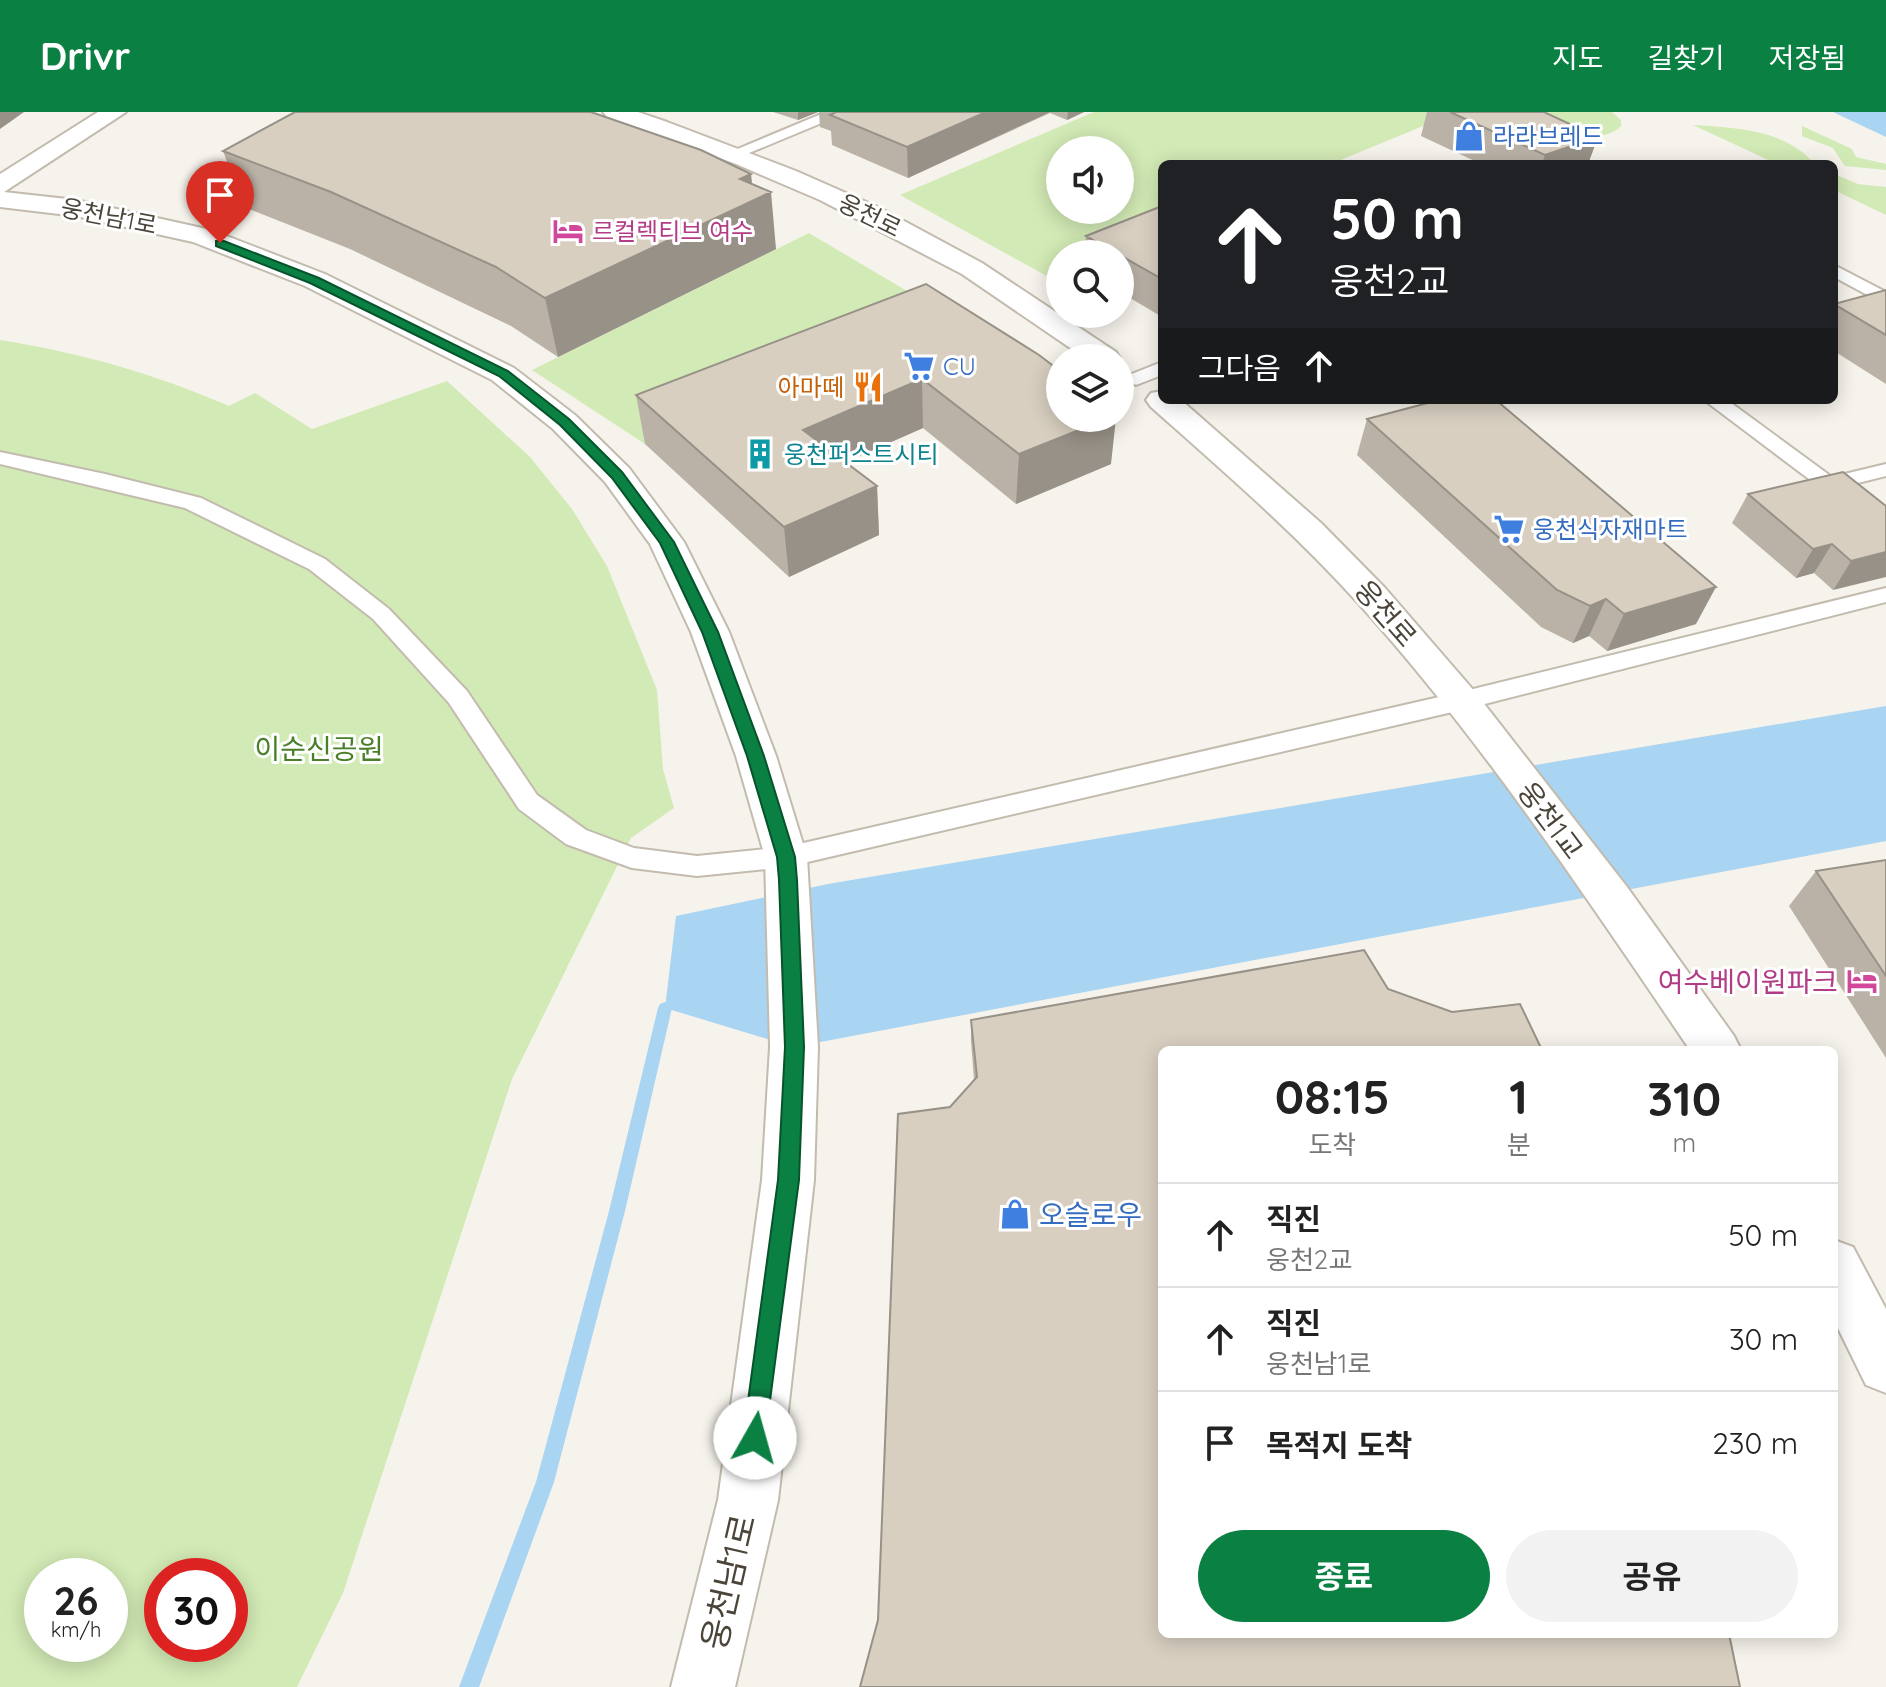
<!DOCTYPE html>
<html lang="ko">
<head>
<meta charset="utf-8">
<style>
	:root { --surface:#fff; --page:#f2f2f2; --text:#222; --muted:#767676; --line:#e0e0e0; --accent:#0b8043 }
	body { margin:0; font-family:Quicksand,"Noto Sans KR",sans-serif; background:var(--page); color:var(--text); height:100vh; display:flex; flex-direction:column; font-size:30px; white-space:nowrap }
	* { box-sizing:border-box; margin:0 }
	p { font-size:26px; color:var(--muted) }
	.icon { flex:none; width:44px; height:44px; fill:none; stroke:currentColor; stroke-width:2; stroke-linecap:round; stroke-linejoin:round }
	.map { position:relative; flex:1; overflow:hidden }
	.side { position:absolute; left:1158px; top:934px; width:680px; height:592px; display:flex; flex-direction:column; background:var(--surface); border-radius:12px; box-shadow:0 4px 20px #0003 }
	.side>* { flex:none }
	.top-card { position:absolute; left:1158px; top:48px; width:680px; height:244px; border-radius:12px; box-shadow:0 4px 20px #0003; background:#202124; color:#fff; overflow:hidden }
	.tools { position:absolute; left:1046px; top:24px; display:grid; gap:16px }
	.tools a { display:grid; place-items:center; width:88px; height:88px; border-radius:50%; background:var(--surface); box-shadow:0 4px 20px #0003; font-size:40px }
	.speed { position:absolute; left:24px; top:1446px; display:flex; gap:16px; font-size:40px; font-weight:700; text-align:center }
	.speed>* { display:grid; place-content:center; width:104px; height:104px; border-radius:50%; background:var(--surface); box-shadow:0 4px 20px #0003; line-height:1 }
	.speed small { font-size:20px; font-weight:400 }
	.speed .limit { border:12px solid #d22; background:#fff; color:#111 }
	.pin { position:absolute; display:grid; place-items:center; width:68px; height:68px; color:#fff; margin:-82px -34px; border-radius:50% 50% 50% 0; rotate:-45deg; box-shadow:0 0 8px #0007 }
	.pin .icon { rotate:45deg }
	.me { position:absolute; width:88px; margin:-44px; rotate:7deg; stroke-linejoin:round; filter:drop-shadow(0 0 6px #0008) }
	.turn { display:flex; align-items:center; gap:28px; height:168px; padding:0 40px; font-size:36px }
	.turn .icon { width:104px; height:104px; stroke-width:2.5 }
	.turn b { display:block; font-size:56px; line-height:68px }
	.then { display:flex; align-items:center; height:76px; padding:0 40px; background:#0003; gap:16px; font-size:30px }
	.eta { display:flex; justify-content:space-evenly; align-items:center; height:136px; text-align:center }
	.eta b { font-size:48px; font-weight:700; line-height:56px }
	.primary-button { display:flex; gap:16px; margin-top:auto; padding:16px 40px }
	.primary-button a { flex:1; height:92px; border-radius:48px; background:var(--accent); color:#fff; font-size:32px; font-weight:700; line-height:92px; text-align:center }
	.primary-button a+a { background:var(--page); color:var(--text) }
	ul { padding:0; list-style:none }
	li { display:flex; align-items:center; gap:24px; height:104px; padding:0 40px; border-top:2px solid var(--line) }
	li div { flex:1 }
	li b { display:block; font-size:30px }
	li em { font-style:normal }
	header { display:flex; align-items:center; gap:48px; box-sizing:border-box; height:112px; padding:0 40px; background:var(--accent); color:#fff }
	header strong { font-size:38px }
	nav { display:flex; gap:44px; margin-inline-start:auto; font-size:28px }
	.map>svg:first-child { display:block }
</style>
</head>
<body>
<header>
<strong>Drivr</strong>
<nav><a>지도</a><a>길찾기</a><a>저장됨</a></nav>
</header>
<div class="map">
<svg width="1886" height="1575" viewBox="0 0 1886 1575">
	<rect width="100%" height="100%" fill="#f6f3ec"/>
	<path fill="#d2eab5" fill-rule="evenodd" d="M1094 0H1457L1331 52H1162V122L1114 142H1060V164L1052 167 900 83ZM1060 38H1120V98H1060Z
		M1507 0H1612L1621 8V14C1598 39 1536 9 1507 0Z
		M1693 13C1738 16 1783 17 1815 52H1777Z
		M1802 14 1852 37 1856 45 1886 52V58L1845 54 1833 36 1802 24Z
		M1834 62 1858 72 1886 75V103L1834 78Z
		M809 121 956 208 645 332 532 258Z
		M0 228C82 241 152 261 229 294L255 281 312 317 447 269 530 345 572 397 607 454 657 578 663 657 674 696 631 726 512 967 343 1481 297 1575H0ZM42 1464H110V1532H42ZM162 1464H230V1532H162Z"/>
	<path fill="#a9d4f2" d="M1833 0H1886V25Z
		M1886 594V729L794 935 665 896 676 804 828 772Z"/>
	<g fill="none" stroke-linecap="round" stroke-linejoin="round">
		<path fill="#a9d4f2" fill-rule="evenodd" d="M665 890 670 892 672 896 625 1099 554 1370 479 1575H459L536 1370 609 1099 658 896 660 892Z"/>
		<g stroke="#c2bbae" stroke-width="4">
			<path id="service" d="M826 0H848L742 44 736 46 728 41Z
				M1834 153 1886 180V193L1834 165Z
				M1162 250V263L1136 273 1126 267 1129 263Z
				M1704 288H1727L1832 365 1886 352V364L1846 374 1886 404V421L1878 419Z
				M0 340 105 362 201 386 325 447 389 497 467 579 537 683 586 718 634 736 697 744 786 735 1461 580 1886 476V490L1461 598 786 755 697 764 632 756 566 732 519 697 449 591 373 507 309 457 185 396 0 352Z"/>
		</g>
		<g stroke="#c2bbae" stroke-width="4">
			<path id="minor" d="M98 0H126L4 80 76 88 211 118 325 162 514 256 575 303 629 356 684 430 729 520 776 644 807 745 818 935 814 1068 778 1388 735 1575H671L718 1388 762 1068 770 935 765 745 736 644 691 520 650 432 605 370 553 317 492 268 305 174 193 130 76 104 0 95V62Z"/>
		</g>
		<g stroke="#c2bbae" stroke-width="4">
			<path id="tertiary" d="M603 0H638L667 10 796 59 880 96 982 151 1116 240 1120 246H1085L962 162 820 88 736 52 607 5Z
				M1162 279V288H1181L1321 411 1385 476 1475 580 1627 775 1734 924 1741 938H1690C1587 786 1481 627 1358 491 1294 420 1222 358 1151 295L1146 288 1151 281Z
				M1834 1128 1853 1135 1886 1197V1281L1866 1273 1834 1208Z"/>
		</g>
		<use href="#service" fill="#fff" fill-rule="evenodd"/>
		<use href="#minor" fill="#fff" fill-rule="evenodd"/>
		<use href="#tertiary" fill="#fff" fill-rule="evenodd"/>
	</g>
	<path fill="#bab2a6" d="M773 0H818L798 8Z
		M819 0H1084L1067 8 1050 1 908 66 832 33 831 19 820 15Z
		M1427 0H1544L1598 25 1588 52H1481L1421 24Z
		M223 39 752 72 776 137 558 245 511 214 350 137 244 95Z
		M1162 94V205L1120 180V142H1084L1086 124Z
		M926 172 1111 352 1016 392 923 316 846 350 877 374 879 423 789 465 645 332 636 283Z
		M1886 178V272L1834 239V192Z
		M1367 307 1696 512 1607 539 1589 524 1573 531 1541 515 1357 343Z
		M1748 382 1886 394 1833 478 1814 461 1796 466 1732 411Z
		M1886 748V946L1789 794 1816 759Z
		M1364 838 950 995 974 968 971 929V908Z"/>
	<path fill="#979187" d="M0 0H24L0 17Z
		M798 0H818L798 8Z
		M986 0H1050L908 66 907 35Z
		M1068 0H1084L1067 8Z
		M1598 25 1588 52H1542L1545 43Z
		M751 62 754 88 771 80 776 137 558 245 545 186 740 67Z
		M922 267 923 316 807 367 803 318Z
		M1109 306H1116L1111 352 1016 392 1019 342Z
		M877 374 879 423 789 465 784 415Z
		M1832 432 1814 461 1796 466 1813 437Z
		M1886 440V465L1833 478 1851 449Z
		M1716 475 1696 512 1607 539 1624 502Z
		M1606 487 1589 524 1573 531 1590 494Z"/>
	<path fill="#d8cfc1" stroke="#979187" stroke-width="2" d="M295 0H591L701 38 751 62 740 67 771 80 545 186 496 155 331 80 223 39Z
		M836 0H986L907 35 830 3Z
		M1450 0H1544L1598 25 1545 43Z
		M1162 94V167L1086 124Z
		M926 172 1039 243 1060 259V306H1109L1019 342 922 267 803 318 877 374 784 415 636 283Z
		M1886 178V223L1834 192Z
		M1439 288H1496L1716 475 1624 502 1606 487 1590 494 1557 478 1367 307Z
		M1843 360 1886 394V440L1851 449 1832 432 1813 437 1748 382Z
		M1886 748V864L1816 759Z
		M1364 838 1388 877 1452 900 1520 892 1542 938H1162V1522H1729L1740 1575H860L878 1508 898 1002 950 995 977 965 971 908Z"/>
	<path fill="#0b8043" stroke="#07532c" stroke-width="2" d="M216 129H224L319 166 508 259 569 307 622 360 674 430 718 520 764 644 795 745 797 768 804 935 799 1068 764 1334 755 1338 747 1334 743 1326 778 1068 785 935 779 768 777 745 747 644 702 520 660 431 612 366 560 313 499 264 310 171 216 134Z"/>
	<defs>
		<g id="shop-bare" transform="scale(2.4)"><path d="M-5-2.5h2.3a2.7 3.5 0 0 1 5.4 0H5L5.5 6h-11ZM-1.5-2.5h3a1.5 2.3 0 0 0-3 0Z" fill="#3f7fe0" stroke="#fff" stroke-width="2.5" paint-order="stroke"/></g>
		<g id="hotel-bare" transform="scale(2.4)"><path d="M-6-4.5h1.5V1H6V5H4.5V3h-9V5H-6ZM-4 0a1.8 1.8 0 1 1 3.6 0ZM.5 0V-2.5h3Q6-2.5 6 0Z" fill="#d1479c" stroke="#fff" stroke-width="2.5" paint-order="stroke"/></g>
		<g id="supermarket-bare" transform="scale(2.4)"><path d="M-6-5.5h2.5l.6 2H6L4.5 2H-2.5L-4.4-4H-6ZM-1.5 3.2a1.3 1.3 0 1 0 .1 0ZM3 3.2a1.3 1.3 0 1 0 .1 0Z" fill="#3f7fe0" stroke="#fff" stroke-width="2.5" paint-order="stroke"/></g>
		<g id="restaurant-bare" transform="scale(2.4)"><path d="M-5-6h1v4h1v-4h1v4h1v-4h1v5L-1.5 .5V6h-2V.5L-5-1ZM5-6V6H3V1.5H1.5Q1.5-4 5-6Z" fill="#e8710a" stroke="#fff" stroke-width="2.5" paint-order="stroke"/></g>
		<g id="building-bare" transform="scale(2.4)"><path d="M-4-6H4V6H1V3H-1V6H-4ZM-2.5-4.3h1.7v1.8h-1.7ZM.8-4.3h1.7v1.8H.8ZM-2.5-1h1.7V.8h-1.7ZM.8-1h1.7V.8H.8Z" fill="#0f9aa8" stroke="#fff" stroke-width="2.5" paint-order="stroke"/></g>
	</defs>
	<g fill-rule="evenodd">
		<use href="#shop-bare" x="1469" y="24"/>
		<use href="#hotel-bare" x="568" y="119"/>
		<use href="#supermarket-bare" x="919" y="254"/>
		<use href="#restaurant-bare" x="868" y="275"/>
		<use href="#building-bare" x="760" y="342"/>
		<use href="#supermarket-bare" x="1509" y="417"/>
		<use href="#hotel-bare" x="1862" y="869"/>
		<use href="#shop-bare" x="1015" y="1102"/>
	</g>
	<g text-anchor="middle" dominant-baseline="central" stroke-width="6" stroke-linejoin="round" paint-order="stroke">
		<g font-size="24" fill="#366cbe" stroke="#fff" text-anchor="start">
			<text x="1493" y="24">라라브레드</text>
			<text x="943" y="254">CU</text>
			<text x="1533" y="417">웅천식자재마트</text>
		</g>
		<g font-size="24" fill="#4b4439" stroke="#fff">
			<text transform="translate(870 103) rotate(26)">웅천로</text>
			<text transform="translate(109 104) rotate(11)">웅천남1로</text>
		</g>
		<g font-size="24" fill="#b23c85" stroke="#fff" text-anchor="start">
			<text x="592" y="119">르컬렉티브 여수</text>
		</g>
		<g font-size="24" fill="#c56008" stroke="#fff" text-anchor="end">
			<text x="844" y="275">아마떼</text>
		</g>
		<g font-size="24" fill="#0d838f" stroke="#fff" text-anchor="start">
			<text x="784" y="342">웅천퍼스트시티</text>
		</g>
		<g font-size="28" fill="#4b4439" stroke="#fff">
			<text transform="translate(1386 501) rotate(49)">웅천로</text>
			<text transform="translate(1551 708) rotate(53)">웅천1교</text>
		</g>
		<g font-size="28" fill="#4a7f2a" stroke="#fff">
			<text x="319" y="636">이순신공원</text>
		</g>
		<g font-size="28" fill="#b23c85" stroke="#fff" text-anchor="end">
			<text x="1838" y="869">여수베이원파크</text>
		</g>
		<g font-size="28" fill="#366cbe" stroke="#fff" text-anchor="start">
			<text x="1039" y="1102">오슬로우</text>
		</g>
		<g font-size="34" fill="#4b4439" stroke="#fff">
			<text transform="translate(728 1470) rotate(-77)">웅천남1로</text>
		</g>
	</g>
</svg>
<div class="tools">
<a><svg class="icon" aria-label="sound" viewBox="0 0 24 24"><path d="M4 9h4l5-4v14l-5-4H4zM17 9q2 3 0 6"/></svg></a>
<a><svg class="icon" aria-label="search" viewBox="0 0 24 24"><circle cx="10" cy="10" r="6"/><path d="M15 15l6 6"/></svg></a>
<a><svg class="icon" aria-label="layers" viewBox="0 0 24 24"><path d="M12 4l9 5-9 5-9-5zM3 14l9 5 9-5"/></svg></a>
</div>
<div class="speed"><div>26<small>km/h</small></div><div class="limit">30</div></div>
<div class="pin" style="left:220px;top:131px;background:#d93025"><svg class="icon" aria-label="arrive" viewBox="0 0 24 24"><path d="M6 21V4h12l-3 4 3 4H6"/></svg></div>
<svg class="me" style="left:755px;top:1326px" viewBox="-20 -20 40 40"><circle r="19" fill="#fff"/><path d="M0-13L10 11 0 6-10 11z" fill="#0b8043"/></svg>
<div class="top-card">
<div class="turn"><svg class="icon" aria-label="ahead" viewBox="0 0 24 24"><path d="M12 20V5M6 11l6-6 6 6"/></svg><div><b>50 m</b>웅천2교</div></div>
<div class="then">그다음<svg class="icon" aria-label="ahead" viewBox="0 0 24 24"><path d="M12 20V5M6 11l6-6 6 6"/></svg></div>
</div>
<section class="side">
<div class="eta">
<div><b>08:15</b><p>도착</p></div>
<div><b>1</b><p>분</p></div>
<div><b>310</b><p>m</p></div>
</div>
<ul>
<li><svg class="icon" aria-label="ahead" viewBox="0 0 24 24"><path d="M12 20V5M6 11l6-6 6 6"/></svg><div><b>직진</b><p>웅천2교</p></div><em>50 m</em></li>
<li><svg class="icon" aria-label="ahead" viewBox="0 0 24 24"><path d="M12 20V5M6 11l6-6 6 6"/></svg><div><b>직진</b><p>웅천남1로</p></div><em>30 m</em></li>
<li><svg class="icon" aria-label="arrive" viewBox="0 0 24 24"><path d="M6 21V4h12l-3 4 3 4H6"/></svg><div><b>목적지 도착</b></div><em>230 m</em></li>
</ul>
<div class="primary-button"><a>종료</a><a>공유</a></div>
</section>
</div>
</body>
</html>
